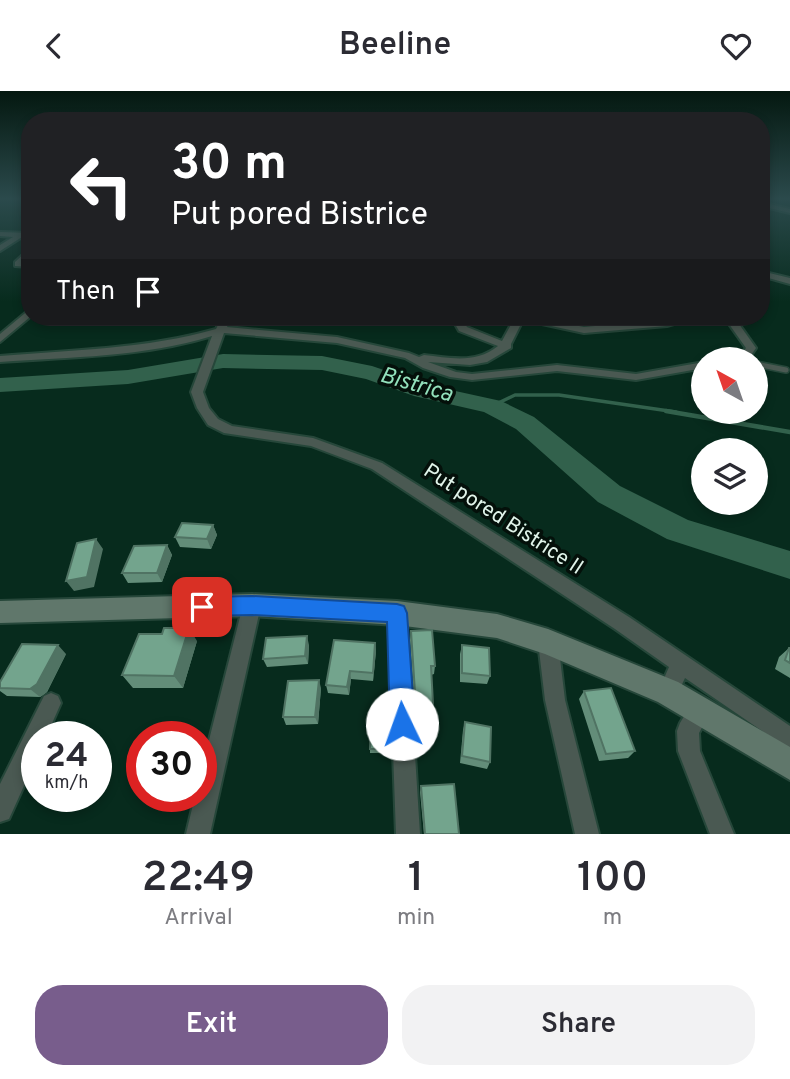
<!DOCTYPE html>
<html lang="en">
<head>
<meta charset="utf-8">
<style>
	:root { --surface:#fff; --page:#f2f2f3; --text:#2b2b33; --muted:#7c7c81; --accent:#785d8c }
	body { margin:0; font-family:Overpass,sans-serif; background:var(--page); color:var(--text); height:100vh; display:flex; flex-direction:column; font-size:26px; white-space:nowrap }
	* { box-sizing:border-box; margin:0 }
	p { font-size:23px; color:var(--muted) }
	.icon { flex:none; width:38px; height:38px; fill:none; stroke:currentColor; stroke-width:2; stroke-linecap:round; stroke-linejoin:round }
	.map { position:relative; height:743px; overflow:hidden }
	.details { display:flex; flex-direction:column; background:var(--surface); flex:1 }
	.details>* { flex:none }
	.banner { position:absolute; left:21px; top:21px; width:749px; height:214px; border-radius:28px; box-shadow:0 4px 10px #0003; background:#202124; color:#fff; overflow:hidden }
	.needle { width:46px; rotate:320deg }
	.buttons { position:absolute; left:691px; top:256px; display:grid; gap:14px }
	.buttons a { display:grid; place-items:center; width:77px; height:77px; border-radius:50%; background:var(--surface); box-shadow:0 4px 10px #0003; font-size:35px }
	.speed { position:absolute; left:21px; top:630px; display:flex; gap:14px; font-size:35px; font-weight:700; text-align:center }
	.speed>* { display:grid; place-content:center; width:91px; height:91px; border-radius:50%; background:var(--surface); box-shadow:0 4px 10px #0003; line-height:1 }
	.speed small { font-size:18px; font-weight:400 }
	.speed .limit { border:10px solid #d22; background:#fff; color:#111 }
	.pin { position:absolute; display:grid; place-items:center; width:60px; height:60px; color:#fff; margin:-30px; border-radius:14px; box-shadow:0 4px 10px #0006 }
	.me { position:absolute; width:77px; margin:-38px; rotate:357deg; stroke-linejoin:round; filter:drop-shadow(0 0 5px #0008) }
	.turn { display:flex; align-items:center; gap:24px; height:147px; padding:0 35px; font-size:32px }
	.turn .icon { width:91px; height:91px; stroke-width:2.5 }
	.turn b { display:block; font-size:49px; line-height:60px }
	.then { display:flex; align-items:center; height:66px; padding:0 35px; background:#0003; gap:14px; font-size:26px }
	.eta { display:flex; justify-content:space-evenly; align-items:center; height:119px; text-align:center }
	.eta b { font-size:42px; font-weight:600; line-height:49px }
	.action { display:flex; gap:14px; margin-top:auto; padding:14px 35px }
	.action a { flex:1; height:80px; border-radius:28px; background:var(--accent); color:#fff; font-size:28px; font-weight:600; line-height:80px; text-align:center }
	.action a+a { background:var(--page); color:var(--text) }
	header { display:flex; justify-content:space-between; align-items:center; height:91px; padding:0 35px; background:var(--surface); font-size:32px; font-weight:600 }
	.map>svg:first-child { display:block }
</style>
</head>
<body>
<header><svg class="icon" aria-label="back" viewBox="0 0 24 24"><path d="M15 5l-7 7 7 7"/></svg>Beeline<svg class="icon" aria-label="heart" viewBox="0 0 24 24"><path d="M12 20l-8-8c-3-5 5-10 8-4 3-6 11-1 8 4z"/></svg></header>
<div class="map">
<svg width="790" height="743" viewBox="0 0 790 743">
	<rect width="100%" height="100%" fill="#072b1d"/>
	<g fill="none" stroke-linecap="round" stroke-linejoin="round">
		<path stroke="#32614c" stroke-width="3.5" d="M492 315 515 304H559L676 321"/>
		<path stroke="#32614c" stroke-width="4.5" d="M666 320 790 341"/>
		<path fill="#32614c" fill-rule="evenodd" d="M223 263 322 265 372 275 428 294 501 310 534 326 620 395 688 429 790 460V488L667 448 598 411 516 338 484 321 414 305 366 288 322 279 223 277 128 293 0 301V287L128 279Z"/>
		<g stroke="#26473a" stroke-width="8">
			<path id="lane" d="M756 273 786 279"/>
		</g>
		<g stroke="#26473a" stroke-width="4">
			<path id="street" d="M761 111 790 118V122L761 115Z
				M0 141 30 142V146H22L0 160V154L13 146 0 145Z
				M27 160H30V167L25 171H30V176L15 175V171Z
				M761 180 790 187V193L761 185Z
				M30 218V226L0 251V243Z
				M222 226H232L227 236 337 246 409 262 419 266 424 264C450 267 476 273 498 255L459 240 455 233 461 226H471L465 233 467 236 502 250 515 226H534L584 236 693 226 691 228 667 235 584 242 523 229 511 253V257L487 271 470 274 428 271 456 281 472 283 557 274 636 283 704 271V277L636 289 557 280 472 289 450 286 423 277 405 267 337 252 224 242 203 301 209 317 218 328 232 335 313 347 382 372 629 526 790 635V659L685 587 675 608 668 611 661 608 658 601 669 576 615 538 372 378 311 355 224 342 208 334 197 317 191 301 212 245C144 266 71 266 0 271V265C73 259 146 258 216 238Z
				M724 226H734L756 257 749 267 731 268 741 263 746 257Z
				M252 506 258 508 261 514 210 743H186L195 705H201V681L243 514 246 508Z
				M397 514 403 516 406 522 420 743H396L388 522 391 516Z
				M548 542 555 545 558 551 565 609 599 743H575L545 609 538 551 541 545Z
				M51 602 58 605 61 612 46 646H37V666L9 728 0 731V693L44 605Z
				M700 609 708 612 711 620 699 642 700 660 734 743H710L678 660 677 640 680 632 692 612Z"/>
		</g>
		<g stroke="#26473a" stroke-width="4">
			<path id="secondary" d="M252 503 397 510 497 523 548 538 678 591 790 656V689L658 611 545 563 497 547 397 534 252 525 0 532V510Z"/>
		</g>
		<use href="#lane" stroke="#4a5952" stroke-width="5"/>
		<use href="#street" fill="#4a5952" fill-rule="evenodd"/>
		<use href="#secondary" fill="#60776b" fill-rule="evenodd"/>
	</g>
	<path fill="#638d79" d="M213 434 217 444 211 458 180 456 175 446Z
		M167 454 172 464 162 491 128 492 122 482Z
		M411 540 435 575 434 583 431 584 434 632 433 640H416L410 549Z
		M197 550 183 597H133L122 584Z
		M375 552 376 560 373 590 351 588 349 604 328 602 326 594Z
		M309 554 308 573 267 576 263 568Z
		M462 554 490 585 487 593 460 591V563Z
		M789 557H790V587L775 578 779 566Z
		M66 563 47 601 40 606 7 605 0 600V591Z
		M321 597 318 633 286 634 283 626Z
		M584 600 635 660 628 667 599 670 579 608Z
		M389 626 390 662H370V658Z
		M465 631 490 671 487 678 460 672 463 639Z
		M421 695 459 743H424L420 701Z"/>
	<path fill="#507363" d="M213 434 217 444 211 458 207 448Z
		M96 448 103 458 94 496 74 500 66 490Z
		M167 454 172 464 162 491 157 482Z
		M189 537 197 550 183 597 174 585Z
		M307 545 309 554 308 573 305 565Z
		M375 552 376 560 373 590V582Z
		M58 554 66 563 47 601 40 606 30 598Z
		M350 580 351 588 349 604 347 596Z
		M319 589 321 597 318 633 315 626Z"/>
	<path fill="#73a48d" stroke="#507363" stroke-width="2" d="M182 432 213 434 207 448 175 446Z
		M96 448 87 486 66 490 77 452Z
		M167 454 157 482H122L134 455Z
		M164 537H189L174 585 122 584 139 543H162Z
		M432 539 435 575H431L434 632H417L411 540Z
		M307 545 305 565 263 568 266 547Z
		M334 549 375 552 373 582 350 580 347 596 326 594Z
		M22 553 58 554 37 593 30 598 0 597V591Z
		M462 554 489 557 490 585 462 582Z
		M789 557H790V572L785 569Z
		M319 589 315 626H283L288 590Z
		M611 597 635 660 606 663 584 600Z
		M371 626H389L390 658H370Z
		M465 631 491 636 490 671 462 665Z
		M454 693 459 743H425L421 695Z"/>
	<linearGradient id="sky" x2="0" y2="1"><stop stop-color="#041810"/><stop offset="0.51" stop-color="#2b4a4c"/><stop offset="1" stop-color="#2b4a4c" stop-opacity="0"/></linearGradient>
	<rect width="790" height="211" fill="url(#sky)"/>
	<path fill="#1a73e8" stroke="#114b97" stroke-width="2" d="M252 505 397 513 404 515 407 522 415 633 411 641 402 645 394 641 390 633 387 531 252 524 202 525 194 522 191 516 194 509 202 506Z"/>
	<g text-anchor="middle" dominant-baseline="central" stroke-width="7" stroke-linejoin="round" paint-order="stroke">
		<g font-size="21" fill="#e1f4ea" stroke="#04100a">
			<text transform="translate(503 429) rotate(33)">Put pored Bistrice II</text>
		</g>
		<g font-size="23" font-style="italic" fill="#93e1bc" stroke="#04100a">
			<text transform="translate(416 295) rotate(16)">Bistrica</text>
		</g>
	</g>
</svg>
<div class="buttons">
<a><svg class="needle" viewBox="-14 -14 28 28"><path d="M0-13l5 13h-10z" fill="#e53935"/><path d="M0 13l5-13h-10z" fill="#7c7c81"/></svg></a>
<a><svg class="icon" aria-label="layers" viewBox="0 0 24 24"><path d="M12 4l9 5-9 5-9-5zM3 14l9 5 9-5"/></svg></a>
</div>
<div class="speed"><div>24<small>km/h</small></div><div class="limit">30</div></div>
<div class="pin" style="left:202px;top:516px;background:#d93025"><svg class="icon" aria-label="arrive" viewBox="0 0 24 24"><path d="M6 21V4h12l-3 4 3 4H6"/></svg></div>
<svg class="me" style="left:402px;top:633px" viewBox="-20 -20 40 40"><circle r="19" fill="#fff"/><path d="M0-13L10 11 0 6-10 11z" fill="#1a73e8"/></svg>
<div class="banner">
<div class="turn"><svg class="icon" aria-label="left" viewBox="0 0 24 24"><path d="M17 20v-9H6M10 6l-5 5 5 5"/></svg><div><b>30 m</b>Put pored Bistrice</div></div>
<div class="then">Then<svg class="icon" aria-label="arrive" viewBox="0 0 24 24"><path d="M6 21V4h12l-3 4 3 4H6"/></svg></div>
</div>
</div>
<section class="details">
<div class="eta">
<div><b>22:49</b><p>Arrival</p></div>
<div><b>1</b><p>min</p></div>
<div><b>100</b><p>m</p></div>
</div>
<div class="action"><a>Exit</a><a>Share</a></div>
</section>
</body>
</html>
